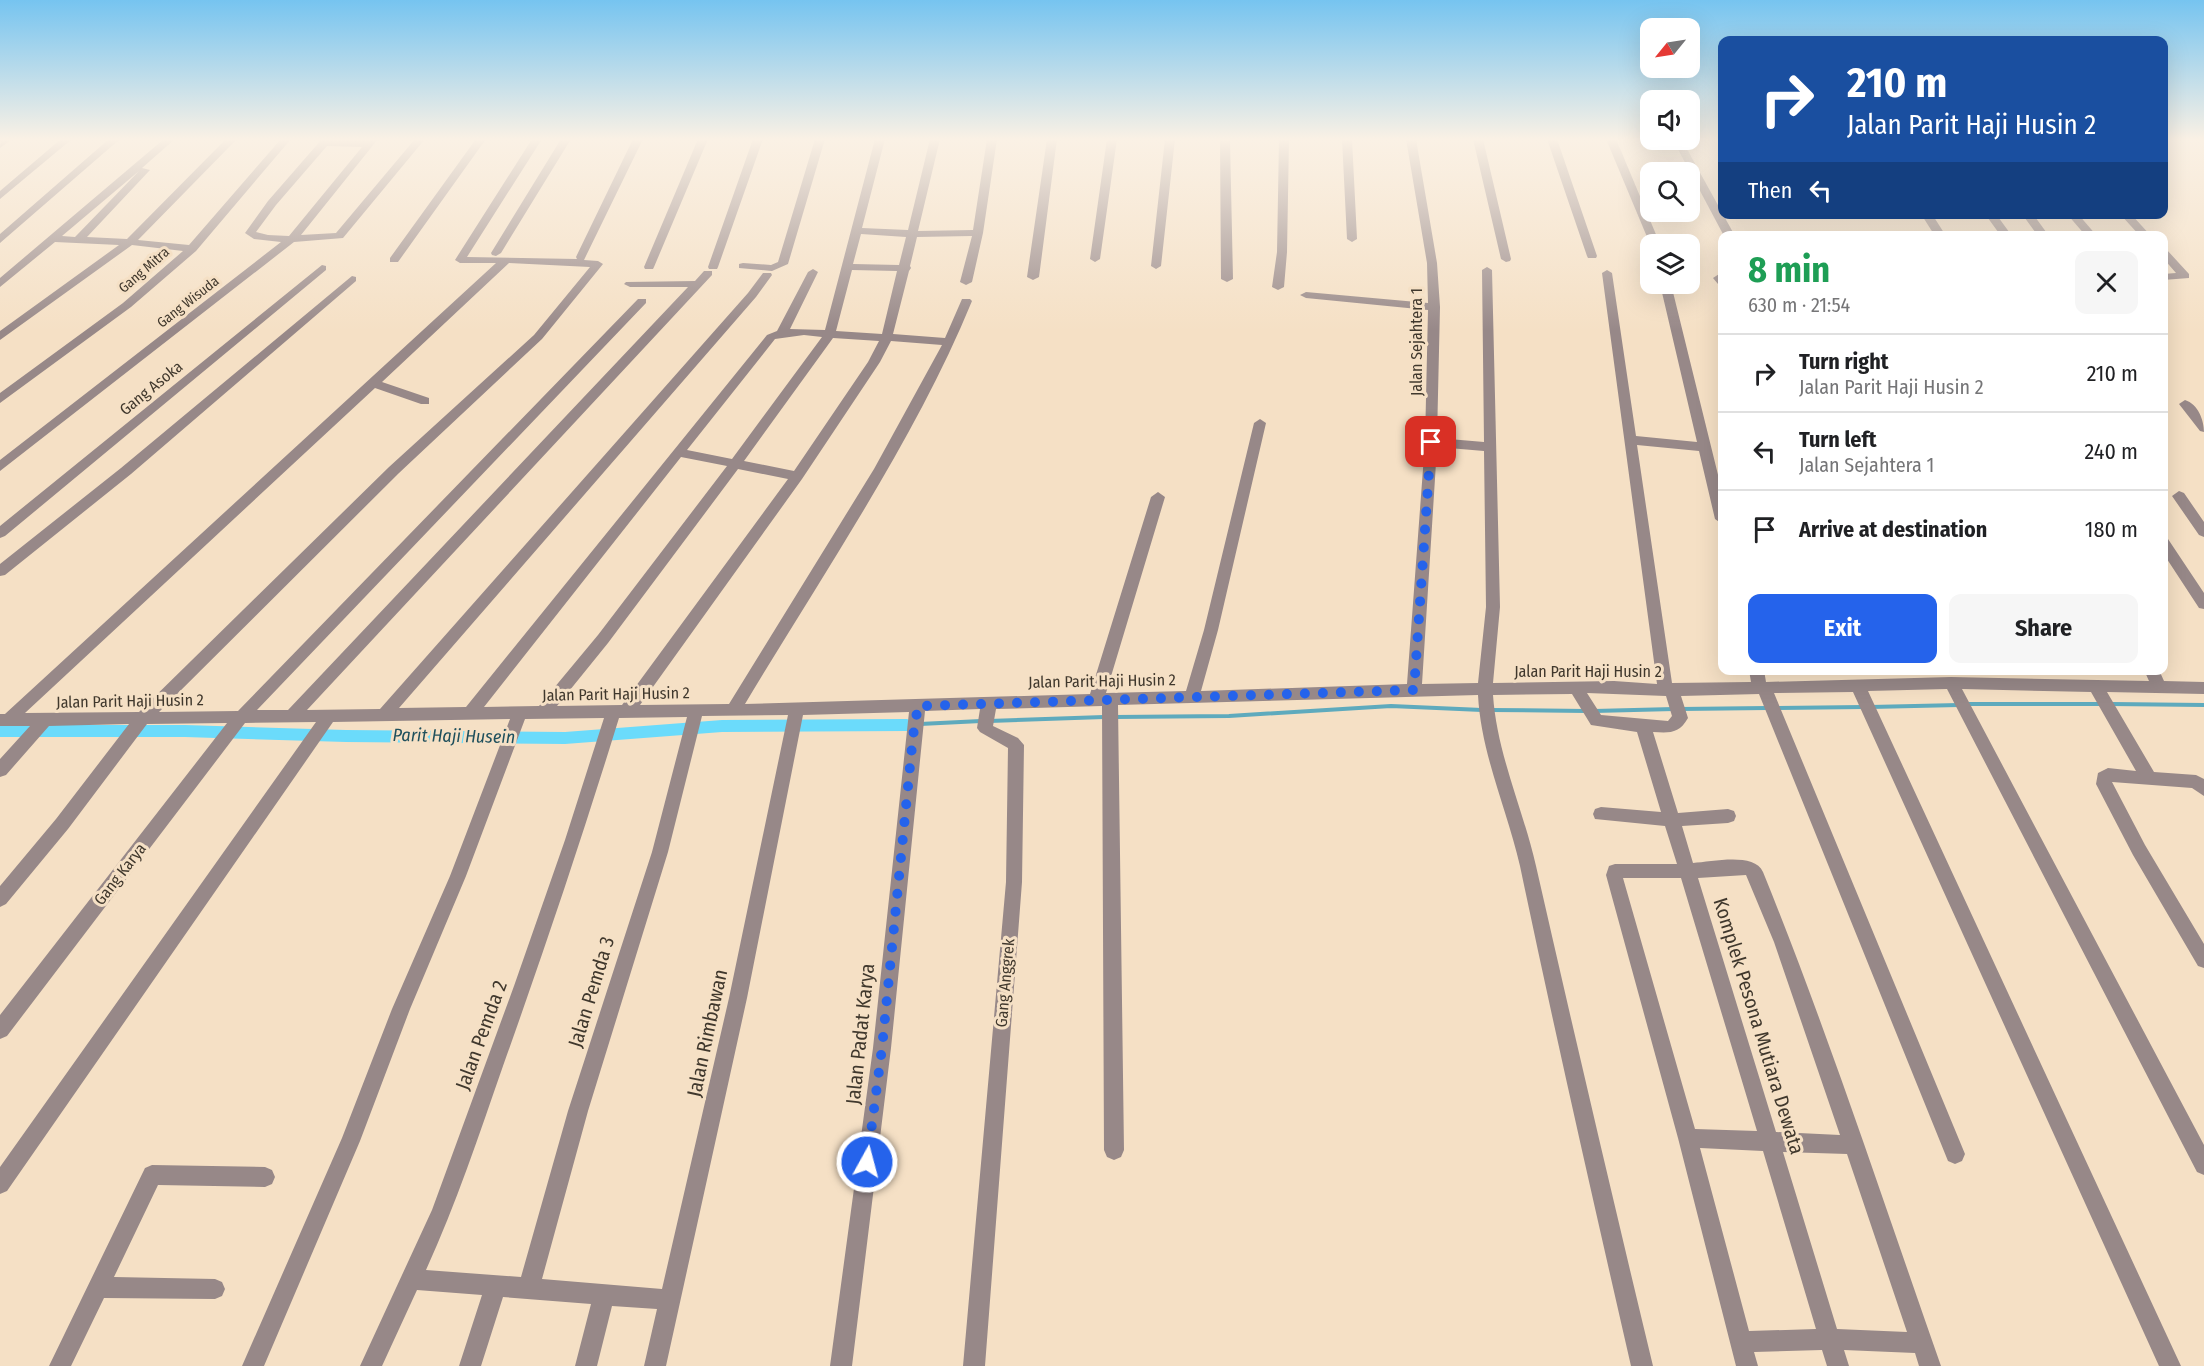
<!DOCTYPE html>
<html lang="en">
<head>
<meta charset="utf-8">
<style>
	:root { --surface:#fff; --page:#f6f6f6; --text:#202124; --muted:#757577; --line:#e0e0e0; --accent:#2563eb }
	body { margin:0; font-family:"Fira Sans Condensed",sans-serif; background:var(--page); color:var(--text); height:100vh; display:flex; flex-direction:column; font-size:22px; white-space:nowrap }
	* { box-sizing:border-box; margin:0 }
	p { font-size:20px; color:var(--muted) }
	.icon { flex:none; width:33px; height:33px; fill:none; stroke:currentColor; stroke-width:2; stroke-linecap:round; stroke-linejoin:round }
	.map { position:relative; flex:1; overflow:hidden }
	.drawer { position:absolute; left:1718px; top:231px; width:450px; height:444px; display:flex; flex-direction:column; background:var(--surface); border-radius:12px; box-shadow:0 6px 24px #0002 }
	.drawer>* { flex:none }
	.guide { position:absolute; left:1718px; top:36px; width:450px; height:183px; border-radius:12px; box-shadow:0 6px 24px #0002; background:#1a4fa0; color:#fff; overflow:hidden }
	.needle { width:39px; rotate:240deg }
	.tools { position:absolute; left:1640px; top:18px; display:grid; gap:12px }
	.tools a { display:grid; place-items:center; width:60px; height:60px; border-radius:12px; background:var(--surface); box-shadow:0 6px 24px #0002; font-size:30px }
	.pin { position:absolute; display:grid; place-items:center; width:51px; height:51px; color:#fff; margin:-26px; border-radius:12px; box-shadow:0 3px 9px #0006 }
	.me { position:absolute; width:66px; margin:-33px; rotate:7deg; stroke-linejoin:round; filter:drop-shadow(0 0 4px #0008) }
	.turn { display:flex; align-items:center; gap:21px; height:126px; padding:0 30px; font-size:27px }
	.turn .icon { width:78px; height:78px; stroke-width:2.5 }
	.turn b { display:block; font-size:42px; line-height:51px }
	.then { display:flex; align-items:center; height:57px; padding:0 30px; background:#0003; gap:12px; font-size:22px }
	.round { display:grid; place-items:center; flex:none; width:63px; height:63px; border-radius:12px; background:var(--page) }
	.head { display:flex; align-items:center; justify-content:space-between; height:102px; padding:0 30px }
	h1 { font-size:36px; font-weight:700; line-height:45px; color:#1e9e55 }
	.button { display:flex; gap:12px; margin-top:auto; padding:12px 30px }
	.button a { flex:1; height:69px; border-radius:12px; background:var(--accent); color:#fff; font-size:24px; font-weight:700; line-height:69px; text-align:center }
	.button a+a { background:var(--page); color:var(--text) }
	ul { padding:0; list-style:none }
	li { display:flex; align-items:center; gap:18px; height:78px; padding:0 30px; border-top:2px solid var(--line) }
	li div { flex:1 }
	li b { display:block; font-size:22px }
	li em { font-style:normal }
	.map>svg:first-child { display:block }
</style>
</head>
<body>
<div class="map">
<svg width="2204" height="1366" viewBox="0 0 2204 1366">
	<rect width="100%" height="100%" fill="#f5e0c5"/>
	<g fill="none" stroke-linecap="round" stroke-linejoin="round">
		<path stroke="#5eaabd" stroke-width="4" d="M1966 704H2103
			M2110 704 2204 705
			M1870 707 1959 705
			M1777 708 1863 707
			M1681 709 1767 708
			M1490 710 1587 711
			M1594 711 1674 709
			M1115 717 1229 716 1391 706 1482 710
			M989 721 1104 717
			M920 724 981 721"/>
		<path fill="#6bdbfb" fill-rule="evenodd" d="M907 719 912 721 915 725 912 729 907 731 722 732 565 744 346 742 185 737H0V725H185L346 730 565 732 722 720Z"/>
		<path fill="#978888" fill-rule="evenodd" d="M1 139H12L0 148Z
			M61 139H72L0 199V191Z
			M109 139H120L0 243V234Z
			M164 139H175L142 168 150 170 87 237 127 239 226 139H237L138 240 189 245 281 139H291L196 251 131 307 0 403V393L123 303 183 251 132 245 0 340V331L119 245 55 242 0 287V278ZM139 171 75 237 62 236Z
			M322 139H378L301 235 336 233 415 139H425L343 238 294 242 0 471V460L281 242 254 239 245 233 268 201ZM327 146 362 147 289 236 268 235 256 232 276 205Z
			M476 139H486L398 262H390V258Z
			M532 139H542L467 257 577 259 576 257 633 139H643L584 260 598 261 603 264 542 339 399 473 159 712 238 711 638 299H646V303L257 710H288L688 287H630L624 284 626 282 695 281 704 271H712V275L307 710 380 709 748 293 763 273H771L772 275 756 297 399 708 466 707 767 335 777 331 808 272 813 269 818 272 790 329 825 330 875 139H885L862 228 908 230 930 139H940L918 231 973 230 987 139H997L983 233 972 282 966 285 960 282 972 236 917 237 910 266 911 268 909 271 893 334 945 338 962 299H970L972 301C915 440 822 575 745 704L1090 694 1151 497 1158 492 1165 497 1106 693 1186 691 1204 630 1254 423 1260 419 1266 423 1218 630 1201 691 1407 684 1425 442 1428 310 1306 298 1300 295 1306 292 1428 303 1427 263 1406 139H1416L1437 263 1440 307 1437 438 1484 442 1482 270 1487 267 1492 270 1500 607 1493 683 1614 681 1657 684 1602 273 1607 270 1612 273 1636 436 1697 442 1660 284H1671L1722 491V524L1715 519 1699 451 1637 445 1672 683 1751 682 1749 670H1764L1766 682 1951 677 2149 681 2144 670H2159L2164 681 2204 682V694L2107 692 2154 772 2196 775 2204 779V796L2192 788 2112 782 2145 845 2204 944V968L2198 966 2133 855 2096 784 2098 773 2108 768 2136 771 2091 692 1962 689 2204 1145V1175L2197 1172 1947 689 1868 691 2181 1366H2159L1853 692 1774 693 1965 1154 1962 1161 1955 1164 1948 1161 1759 694 1681 696 1688 718C1679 734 1669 733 1653 732L1678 813 1728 809 1734 811 1736 816 1734 821 1728 823 1682 826 1693 863C1712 862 1754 852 1763 872 1829 1035 1883 1201 1941 1366H1919L1915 1353 1844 1350 1849 1366H1827L1822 1350 1754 1352 1758 1366H1736L1678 1138 1606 875 1609 866 1615 864H1677L1665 826 1595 819 1593 814 1595 809 1601 807 1661 812 1637 732 1591 725 1572 694 1493 695C1497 754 1523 809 1536 866 1574 1033 1613 1200 1653 1366H1631C1593 1200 1555 1033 1520 866 1507 809 1481 754 1478 695L1118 705 1124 1150 1121 1157 1114 1160 1107 1157 1104 1150 1102 706 996 709 993 726 1018 738 1024 745 1022 882 985 1366H963L1006 882 1008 748 980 732 977 728 980 709 925 711 891 1048 852 1366H830L873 1048 909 712 803 715 747 998 666 1366H644L657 1309 612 1306 597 1366H575L591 1304 503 1297 481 1366H459L482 1295 417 1290 382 1366H360L432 1210 514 986 565 840 604 718 525 719 466 876 410 1009 360 1141 264 1366H242L342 1138 392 1009 450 876 510 719 333 722 7 1191 0 1194V1167L316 722 245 723 7 1036 0 1039V1015L227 723 147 724 68 829 6 904 0 907V886L56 819 129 724 49 726 6 775 0 777V759L30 726H0V714H5L496 263H460L455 260ZM861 234 906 237 899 265 853 264ZM509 263 590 267 534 335 389 467 139 712 25 713 375 388 421 404H429V398L382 382ZM852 270 897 271 882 334 836 331ZM804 335 822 337 732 459 687 450 775 339ZM833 338 879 341 868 362 794 471 744 461ZM891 341 942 345 874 469 729 704 640 705 802 479 880 362ZM1437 447 1484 451 1486 607 1478 683 1422 684ZM681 457 727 466 598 635 539 706 484 707ZM738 469 788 479 622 705 557 706 608 643ZM1587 693 1666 696 1672 716 1668 721 1601 715ZM788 715 729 998 662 1289 542 1279 588 1111 668 852 702 716ZM687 717 652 852 568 1111 521 1277 426 1270C456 1204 479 1135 503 1066 544 951 583 835 619 718ZM1746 875 1774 942 1840 1135 1776 1132 1698 878ZM1623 878H1681L1757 1131 1695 1129ZM1700 1148 1763 1151 1816 1329 1749 1331ZM1783 1152 1847 1154 1907 1332 1837 1329Z
			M561 139H571L501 253 496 256 492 255 491 253Z
			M698 139H708L654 267 653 269H645L644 267Z
			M753 139H763L718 267 717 269H709L708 267Z
			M815 139H825L788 264 772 271 739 268V264L743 263 771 265 778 262Z
			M1047 139H1057L1039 277 1033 280 1027 277Z
			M1107 139H1117L1100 259 1095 262 1090 259Z
			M1165 139H1175L1161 266 1156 269 1151 266Z
			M1220 139H1230L1233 279 1227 282 1221 279Z
			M1279 139H1289L1287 252 1284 287 1278 290 1272 287 1277 252Z
			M1342 139H1352L1357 239 1352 242 1347 239Z
			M1473 139H1483L1511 259 1510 261 1506 262 1501 259Z
			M1547 139H1557L1597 256 1596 258H1588L1587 256Z
			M1606 139H1616L1660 244H1650Z
			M1673 140H1682L1735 236H1724Z
			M1921 214H1932L1946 236H1935Z
			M1985 214H1996L2012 236H2001Z
			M2022 214H2033L2049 236H2038Z
			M2067 214H2078L2097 236H2086Z
			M2120 214H2131L2151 236H2140Z
			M2163 249 2167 250 2189 274V278L2163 280V274L2176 273 2163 258Z
			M322 265 326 266V270L5 536 0 538V526Z
			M1722 272V285L1718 284 1713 278Z
			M352 276 356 277V281L131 474 5 575 0 576V564L121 468Z
			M2185 400C2198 404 2204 420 2204 432L2200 431 2179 404Z
			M2179 491 2184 493 2204 522V537L2199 535 2172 496Z
			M2163 537 2168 539 2204 593V609L2199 608 2163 553Z
			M152 1165 265 1167 272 1170 275 1177 272 1184 265 1187 158 1185 114 1277 215 1279 222 1282 225 1289 222 1296 215 1299 104 1298 71 1366H49L145 1168Z"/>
	</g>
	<linearGradient id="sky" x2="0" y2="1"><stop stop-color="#76c4f0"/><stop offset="0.42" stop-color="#faf1e5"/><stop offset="1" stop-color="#faf1e5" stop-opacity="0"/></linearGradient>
	<rect width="2204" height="331" fill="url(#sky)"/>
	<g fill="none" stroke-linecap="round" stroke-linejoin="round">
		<path stroke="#2563eb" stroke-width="10" stroke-dasharray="0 18" d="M867 1162 882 1048 913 736 918 706 1414 690 1431 442"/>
	</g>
	<g text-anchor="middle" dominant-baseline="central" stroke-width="6" stroke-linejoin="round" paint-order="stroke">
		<g font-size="14" fill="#40382d" stroke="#f5e0c5">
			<text transform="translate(144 270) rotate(-41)">Gang Mitra</text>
			<text transform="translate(188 302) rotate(-38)">Gang Wisuda</text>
		</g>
		<g font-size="16" fill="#40382d" stroke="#f5e0c5">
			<text transform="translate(1416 342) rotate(-90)">Jalan Sejahtera 1</text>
			<text transform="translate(151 388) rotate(-39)">Gang Asoka</text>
			<text x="1588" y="671">Jalan Parit Haji Husin 2</text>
			<text transform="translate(1102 681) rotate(-1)">Jalan Parit Haji Husin 2</text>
			<text transform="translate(616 694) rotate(-1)">Jalan Parit Haji Husin 2</text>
			<text transform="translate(130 701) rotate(-1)">Jalan Parit Haji Husin 2</text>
			<text transform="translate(120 874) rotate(-52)">Gang Karya</text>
			<text transform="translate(1005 983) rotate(-85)">Gang Anggrek</text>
		</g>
		<g font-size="18" font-style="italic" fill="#1e4f5c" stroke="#f5e0c5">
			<text transform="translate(454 736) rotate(1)">Parit Haji Husein</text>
		</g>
		<g font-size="20" fill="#40382d" stroke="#f5e0c5">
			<text transform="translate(591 992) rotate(-73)">Jalan Pemda 3</text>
			<text transform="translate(1759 1026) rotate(73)">Komplek Pesona Mutiara Dewata</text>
			<text transform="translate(707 1033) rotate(-78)">Jalan Rimbawan</text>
			<text transform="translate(860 1034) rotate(-84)">Jalan Padat Karya</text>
			<text transform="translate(481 1035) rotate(-70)">Jalan Pemda 2</text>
		</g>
	</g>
</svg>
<div class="tools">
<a><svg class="needle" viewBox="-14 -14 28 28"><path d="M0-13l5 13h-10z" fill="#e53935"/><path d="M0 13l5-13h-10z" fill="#757577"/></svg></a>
<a><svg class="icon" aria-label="sound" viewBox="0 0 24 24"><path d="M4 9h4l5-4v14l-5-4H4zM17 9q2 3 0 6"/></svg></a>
<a><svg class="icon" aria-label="search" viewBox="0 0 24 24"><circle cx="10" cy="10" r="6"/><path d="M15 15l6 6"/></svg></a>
<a><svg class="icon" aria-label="layers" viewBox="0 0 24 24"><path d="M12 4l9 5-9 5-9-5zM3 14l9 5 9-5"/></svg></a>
</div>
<div class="pin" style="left:1431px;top:442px;background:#d93025"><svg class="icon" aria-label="arrive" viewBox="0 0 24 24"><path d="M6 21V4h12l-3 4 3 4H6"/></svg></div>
<svg class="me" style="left:867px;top:1162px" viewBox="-20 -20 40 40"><circle r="17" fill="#2563eb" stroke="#fff" stroke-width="3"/><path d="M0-11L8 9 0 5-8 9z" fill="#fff"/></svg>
<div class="guide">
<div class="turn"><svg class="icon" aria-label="right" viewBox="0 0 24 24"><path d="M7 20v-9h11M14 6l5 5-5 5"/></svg><div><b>210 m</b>Jalan Parit Haji Husin 2</div></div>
<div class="then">Then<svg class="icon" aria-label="left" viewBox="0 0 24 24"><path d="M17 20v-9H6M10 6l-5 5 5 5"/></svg></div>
</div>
<section class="drawer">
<div class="head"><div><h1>8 min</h1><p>630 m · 21:54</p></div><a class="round"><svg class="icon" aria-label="close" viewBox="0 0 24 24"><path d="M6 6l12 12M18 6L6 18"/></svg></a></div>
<ul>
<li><svg class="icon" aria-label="right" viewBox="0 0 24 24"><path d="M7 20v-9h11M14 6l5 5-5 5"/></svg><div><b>Turn right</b><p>Jalan Parit Haji Husin 2</p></div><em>210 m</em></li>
<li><svg class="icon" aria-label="left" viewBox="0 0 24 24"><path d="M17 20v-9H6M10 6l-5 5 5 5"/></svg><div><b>Turn left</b><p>Jalan Sejahtera 1</p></div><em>240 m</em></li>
<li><svg class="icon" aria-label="arrive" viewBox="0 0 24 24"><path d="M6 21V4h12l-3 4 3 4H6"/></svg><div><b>Arrive at destination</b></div><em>180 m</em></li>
</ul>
<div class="button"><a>Exit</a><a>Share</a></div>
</section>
</div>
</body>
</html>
